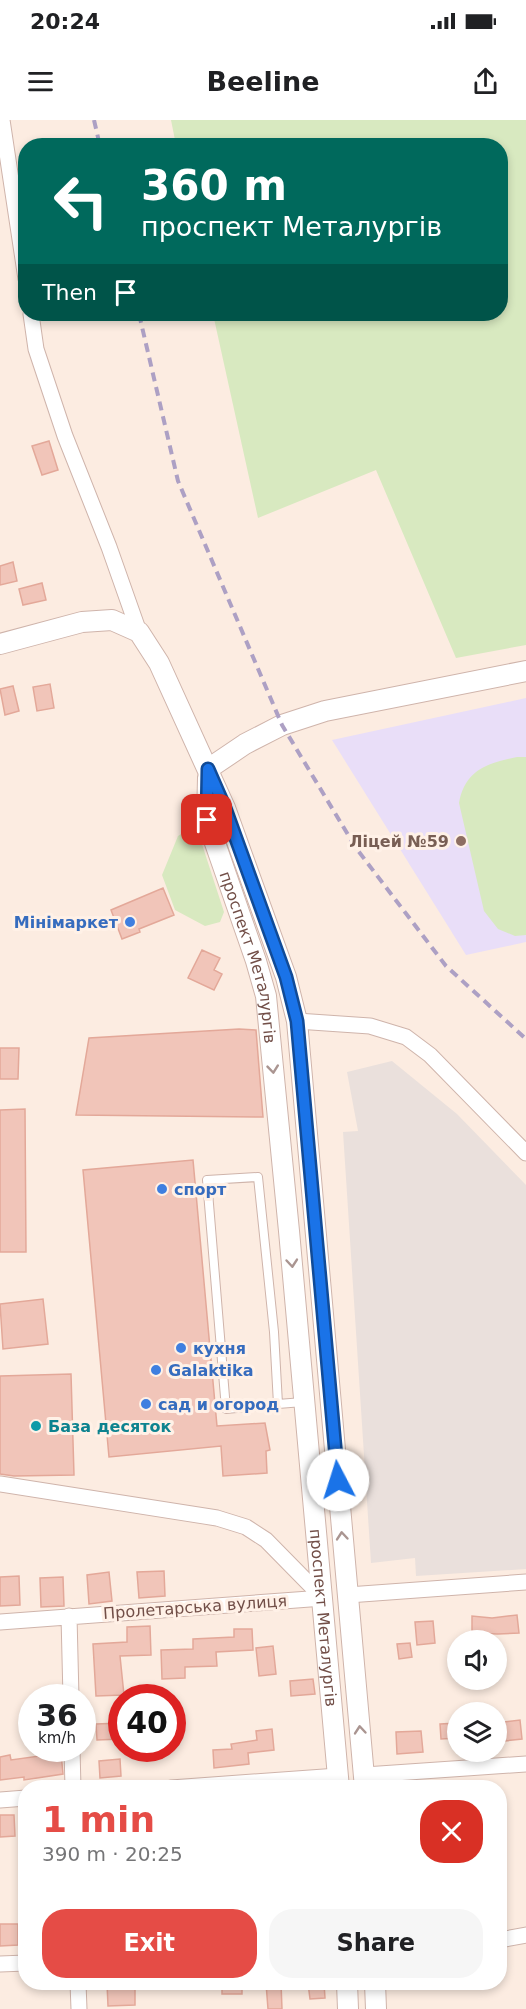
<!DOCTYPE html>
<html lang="en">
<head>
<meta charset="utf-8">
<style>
	:root { --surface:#fff; --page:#f6f6f6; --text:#202124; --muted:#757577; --accent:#e54c46 }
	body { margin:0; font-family:"DejaVu Sans",sans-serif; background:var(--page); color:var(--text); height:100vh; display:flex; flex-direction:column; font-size:22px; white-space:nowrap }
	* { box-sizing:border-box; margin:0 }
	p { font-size:20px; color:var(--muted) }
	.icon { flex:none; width:33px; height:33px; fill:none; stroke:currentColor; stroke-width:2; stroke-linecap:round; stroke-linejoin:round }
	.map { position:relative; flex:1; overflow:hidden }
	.panel { position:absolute; left:18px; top:1660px; width:489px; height:210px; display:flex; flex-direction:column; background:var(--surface); border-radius:24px; box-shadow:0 3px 9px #0003 }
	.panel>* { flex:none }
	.hud { position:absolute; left:18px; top:18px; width:490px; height:183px; border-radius:24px; box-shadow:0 3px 9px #0003; background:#00695c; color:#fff; overflow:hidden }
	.fabs { position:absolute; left:447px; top:1510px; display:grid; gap:12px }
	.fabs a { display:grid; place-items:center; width:60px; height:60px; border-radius:50%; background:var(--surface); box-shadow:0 3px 9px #0003; font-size:30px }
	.speed { position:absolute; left:18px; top:1564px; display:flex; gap:12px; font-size:30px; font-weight:700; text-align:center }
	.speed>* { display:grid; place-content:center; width:78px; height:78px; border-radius:50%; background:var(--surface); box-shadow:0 3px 9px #0003; line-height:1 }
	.speed small { font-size:15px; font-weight:400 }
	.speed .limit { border:9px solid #d22; background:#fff; color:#111 }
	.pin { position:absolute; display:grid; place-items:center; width:51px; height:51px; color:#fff; margin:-26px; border-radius:12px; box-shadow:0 3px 9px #0006 }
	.me { position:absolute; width:66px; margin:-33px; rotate:355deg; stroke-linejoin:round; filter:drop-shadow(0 0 4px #0008) }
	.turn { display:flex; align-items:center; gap:21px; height:126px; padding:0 24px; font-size:27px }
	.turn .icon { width:78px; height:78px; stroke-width:2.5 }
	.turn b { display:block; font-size:42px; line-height:51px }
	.then { display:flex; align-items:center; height:57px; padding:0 24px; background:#0003; gap:12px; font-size:22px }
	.round { display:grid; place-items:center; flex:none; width:63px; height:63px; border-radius:24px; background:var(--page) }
	.headline { display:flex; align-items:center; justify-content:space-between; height:102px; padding:0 24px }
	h1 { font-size:36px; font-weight:600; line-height:45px; color:var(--accent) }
	.action { display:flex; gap:12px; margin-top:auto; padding:12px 24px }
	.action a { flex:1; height:69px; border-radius:24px; background:var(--accent); color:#fff; font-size:24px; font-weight:600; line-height:69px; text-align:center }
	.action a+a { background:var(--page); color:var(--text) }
	.status { display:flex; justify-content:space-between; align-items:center; height:42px; padding:0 30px; background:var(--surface); direction:ltr }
	.status svg { height:16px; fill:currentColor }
	header { display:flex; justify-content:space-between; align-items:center; height:78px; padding:0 24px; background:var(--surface); font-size:27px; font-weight:600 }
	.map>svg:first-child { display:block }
</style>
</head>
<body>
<div class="status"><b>20:24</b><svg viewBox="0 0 49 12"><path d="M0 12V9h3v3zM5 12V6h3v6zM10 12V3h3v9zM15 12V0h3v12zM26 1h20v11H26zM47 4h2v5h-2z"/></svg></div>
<header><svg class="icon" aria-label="menu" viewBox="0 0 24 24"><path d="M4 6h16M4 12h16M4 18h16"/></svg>Beeline<svg class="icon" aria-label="share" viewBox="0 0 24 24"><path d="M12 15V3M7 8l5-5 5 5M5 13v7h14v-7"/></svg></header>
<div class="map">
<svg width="526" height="1889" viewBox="0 0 526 1889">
	<rect width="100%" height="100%" fill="#fcece1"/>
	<path fill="#eae0dc" d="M392 941 457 994 526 1065V1449L416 1456 415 1438 371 1443 343 1012 358 1011 347 952Z"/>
	<path fill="#e9def8" d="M526 578V822L466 835 332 620Z"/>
	<path fill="#d8e9c0" d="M171 0H526V525L456 538 376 350 258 398 213 194H501V26L176 25Z
		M517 637H526V815L515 816 498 809 484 791 459 683C465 650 487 643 517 637Z
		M189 709 199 715 224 792 220 802 205 806 175 790 162 755 178 716Z"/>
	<path fill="#f1c5b9" stroke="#e3a899" stroke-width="1.5" d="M49 321 58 350 42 355 32 326Z
		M13 442 17 461 0 465V446Z
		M42 463 46 480 23 485 19 469Z
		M50 564 54 588 37 591 33 567Z
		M13 566 19 591 5 595 0 569Z
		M163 768 174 795 139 809 140 812 122 819 111 790Z
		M202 830 220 838 214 850 222 854 214 870 188 858Z
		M239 909 256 910 263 997 76 995 89 918Z
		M0 928H19L18 959H0Z
		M25 989 26 1132H0V990Z
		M193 1040 217 1306 265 1303 270 1330 266 1331 267 1353 223 1356 221 1326 109 1337 83 1050Z
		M43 1179 48 1224 3 1229 0 1184Z
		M71 1254 74 1355 14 1356 0 1354V1256Z
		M164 1451 165 1476 139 1478 137 1452Z
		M109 1452 112 1481 89 1484 87 1455Z
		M19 1456 20 1485 0 1486V1457Z
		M63 1457 64 1486 41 1487 40 1458Z
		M517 1495 519 1513 498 1514 472 1513V1496L492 1498Z
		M433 1501 435 1523 417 1525 415 1502Z
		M150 1506 151 1535 120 1536 124 1575 96 1576 93 1524 127 1522V1507Z
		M234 1509H252L253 1530 216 1532 217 1546 185 1547V1558L162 1559 161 1530 193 1529V1519L234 1517Z
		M410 1523 412 1537 399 1539 397 1524Z
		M273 1526 276 1554 259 1556 256 1528Z
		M313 1559 315 1574 291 1576 290 1561Z
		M520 1600 522 1619 496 1622V1603Z
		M122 1603V1619L97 1620 96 1604Z
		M458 1603V1618L441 1619 440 1604Z
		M272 1609 274 1630 248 1633 249 1644 214 1648 213 1630 232 1629 231 1624 257 1620 256 1611Z
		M421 1611 423 1632 397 1634 396 1612Z
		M61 1633 63 1654 24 1660V1657L0 1660V1637L10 1635 11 1640Z
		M120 1639 121 1656 100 1658 99 1641Z
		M0 1695H14L15 1716 0 1717Z
		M0 1804H18V1825L0 1826Z
		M107 1863H135V1885L108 1886Z
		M222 1863H242V1874H222Z
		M266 1863H281L282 1889H268Z
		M308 1863H324L325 1878 310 1879Z"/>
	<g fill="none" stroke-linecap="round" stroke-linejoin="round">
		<g stroke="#cfb4ab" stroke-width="10">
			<path id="service" d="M278 1284 226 1289 207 1060 258 1057 274 1212 278 1284 303 1282"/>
		</g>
		<g stroke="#cfb4ab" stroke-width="17">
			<path id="minor" d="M2 0 26 159
				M31 194 36 229 65 316 109 427 139 512
				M297 901 370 906 406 917 430 935 526 1033
				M0 1364 217 1398 246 1407 266 1420 323 1478 0 1502
				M348 1475 526 1462
				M69 1496 71 1578
				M72 1629 73 1668
				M365 1655 526 1644
				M171 1668 338 1656
				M0 1680 26 1678
				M500 1820 526 1815
				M0 1844 26 1843
				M78 1863 79 1889"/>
		</g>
		<g stroke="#cfb4ab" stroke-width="22">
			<g id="tertiary">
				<path d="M0 524 82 502 112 500 139 512 159 543 225 688 286 857 297 901 365 1668"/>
				<path d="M208 649 245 624 282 605 325 591 526 551"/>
				<path id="s1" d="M208 658 207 700 256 841 266 876 289 1111 339 1668"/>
				<path d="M347 1863 348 1889"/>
				<path d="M375 1863 376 1889"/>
			</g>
		</g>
		<use href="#service" stroke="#fff" stroke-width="8"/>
		<use href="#minor" stroke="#fff" stroke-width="15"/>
		<use href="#tertiary" stroke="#fff" stroke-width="20"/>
		<path stroke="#ada0c4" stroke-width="4" stroke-dasharray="9 6" stroke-linecap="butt" d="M94 0 100 26
			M139 194 178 361 282 605 356 728 446 846 526 919"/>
	</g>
	<defs><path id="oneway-chevron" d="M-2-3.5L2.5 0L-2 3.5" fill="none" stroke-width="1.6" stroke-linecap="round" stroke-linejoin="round" transform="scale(1.5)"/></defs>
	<g stroke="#aa9591">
		<use href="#oneway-chevron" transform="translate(273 949) rotate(84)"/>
		<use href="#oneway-chevron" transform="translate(292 1143) rotate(85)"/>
		<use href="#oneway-chevron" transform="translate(342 1416) rotate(-95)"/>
		<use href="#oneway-chevron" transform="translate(360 1610) rotate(-95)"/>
	</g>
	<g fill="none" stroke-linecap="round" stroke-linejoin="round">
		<g stroke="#114b97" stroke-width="15">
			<path id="route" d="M207 700 208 649 225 688 286 857 297 901 338 1360"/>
		</g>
		<use href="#route" stroke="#1a73e8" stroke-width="10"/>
	</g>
	<circle fill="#8d6e63" stroke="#fff1e7" stroke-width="2" cx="461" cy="721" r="6"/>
	<g fill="#3f7fe0" stroke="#fff1e7" stroke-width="2">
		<circle cx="130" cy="802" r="6"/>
		<circle cx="162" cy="1069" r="6"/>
		<circle cx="181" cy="1228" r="6"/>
		<circle cx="156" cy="1250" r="6"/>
		<circle cx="146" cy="1284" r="6"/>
	</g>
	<circle fill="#0f9aa8" stroke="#fff1e7" stroke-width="2" cx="36" cy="1306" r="6"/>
	<g text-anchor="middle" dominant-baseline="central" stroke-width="6" stroke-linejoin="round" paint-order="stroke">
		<g font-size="16" font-weight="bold" fill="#785e54" stroke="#fff1e7" text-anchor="end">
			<text x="449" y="721">Ліцей №59</text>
		</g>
		<g font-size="16" font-weight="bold" fill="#366cbe" stroke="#fff1e7" text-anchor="start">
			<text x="118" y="802" text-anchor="end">Мінімаркет</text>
			<text x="174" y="1069">спорт</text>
			<text x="193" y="1228">кухня</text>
			<text x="168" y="1250">Galaktika</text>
			<text x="158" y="1284">сад и огород</text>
		</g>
		<g font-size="16" fill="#724f48" stroke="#fff1e7">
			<text stroke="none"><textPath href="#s1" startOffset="186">проспект Металургів</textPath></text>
			<text transform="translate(195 1487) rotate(-4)">Пролетарська вулиця</text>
			<text stroke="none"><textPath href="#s1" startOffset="852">проспект Металургів</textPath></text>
		</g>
		<g font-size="16" font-weight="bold" fill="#0d838f" stroke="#fff1e7" text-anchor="start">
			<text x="48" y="1306">База десяток</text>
		</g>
	</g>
</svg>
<div class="fabs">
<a><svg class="icon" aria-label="sound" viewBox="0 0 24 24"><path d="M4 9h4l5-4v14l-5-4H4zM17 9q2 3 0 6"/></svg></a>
<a><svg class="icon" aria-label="layers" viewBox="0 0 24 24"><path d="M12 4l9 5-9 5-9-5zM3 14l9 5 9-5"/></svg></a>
</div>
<div class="speed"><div>36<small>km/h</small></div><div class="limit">40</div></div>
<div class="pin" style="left:207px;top:700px;background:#d93025"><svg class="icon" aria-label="arrive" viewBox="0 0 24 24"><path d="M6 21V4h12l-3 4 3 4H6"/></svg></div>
<svg class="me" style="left:338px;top:1360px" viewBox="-20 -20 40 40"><circle r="19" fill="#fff"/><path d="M0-13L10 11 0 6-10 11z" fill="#1a73e8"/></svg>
<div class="hud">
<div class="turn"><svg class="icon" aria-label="left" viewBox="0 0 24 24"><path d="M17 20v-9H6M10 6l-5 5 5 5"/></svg><div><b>360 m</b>проспект Металургів</div></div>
<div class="then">Then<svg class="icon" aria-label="arrive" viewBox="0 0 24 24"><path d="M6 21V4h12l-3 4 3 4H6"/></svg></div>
</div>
<section class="panel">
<div class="headline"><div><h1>1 min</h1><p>390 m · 20:25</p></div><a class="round" style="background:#d93025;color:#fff"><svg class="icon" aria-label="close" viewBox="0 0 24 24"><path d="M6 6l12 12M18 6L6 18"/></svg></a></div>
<div class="action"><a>Exit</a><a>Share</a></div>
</section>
</div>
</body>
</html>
